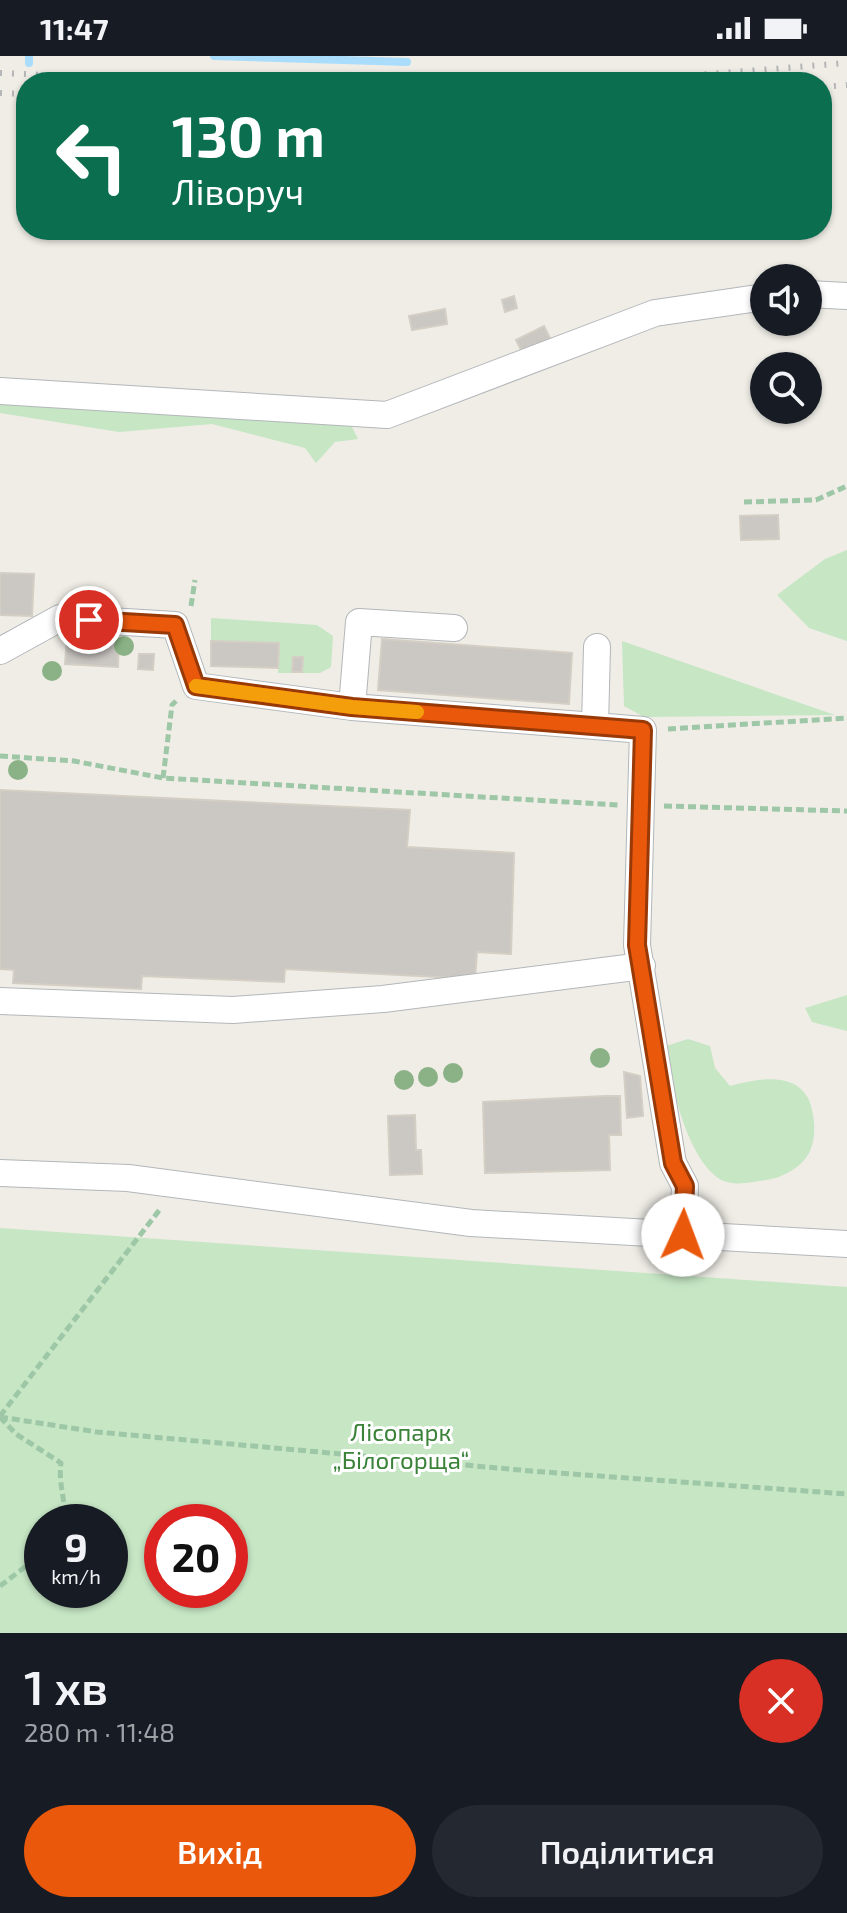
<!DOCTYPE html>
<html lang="uk">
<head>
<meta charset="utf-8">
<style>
	:root { --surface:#171b24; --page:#242831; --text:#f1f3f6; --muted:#9ea1a6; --accent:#ea580c }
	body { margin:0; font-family:"Exo 2",sans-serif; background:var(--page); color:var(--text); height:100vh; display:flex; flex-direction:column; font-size:30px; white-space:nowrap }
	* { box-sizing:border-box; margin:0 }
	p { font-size:26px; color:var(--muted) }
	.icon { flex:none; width:44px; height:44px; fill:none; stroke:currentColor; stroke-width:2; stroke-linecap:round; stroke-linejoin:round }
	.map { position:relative; height:1577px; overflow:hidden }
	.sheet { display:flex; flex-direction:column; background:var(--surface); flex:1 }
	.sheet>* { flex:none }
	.top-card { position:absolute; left:16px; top:16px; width:816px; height:168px; border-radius:32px; box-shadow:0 2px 6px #0004; background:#0b6e4f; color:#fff; overflow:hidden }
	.buttons { position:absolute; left:750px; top:208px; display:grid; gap:16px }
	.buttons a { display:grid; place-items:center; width:72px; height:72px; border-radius:50%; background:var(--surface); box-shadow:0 2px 6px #0004; font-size:40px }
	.speed { position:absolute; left:24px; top:1448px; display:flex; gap:16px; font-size:40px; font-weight:700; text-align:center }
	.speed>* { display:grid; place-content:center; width:104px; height:104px; border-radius:50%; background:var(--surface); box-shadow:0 2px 6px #0004; line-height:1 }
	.speed small { font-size:20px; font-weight:400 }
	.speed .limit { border:12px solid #d22; background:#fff; color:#111 }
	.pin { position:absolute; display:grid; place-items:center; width:68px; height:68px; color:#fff; margin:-34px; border:4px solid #fff; border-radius:50%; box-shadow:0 2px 8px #0007 }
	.me { position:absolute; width:88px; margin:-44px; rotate:2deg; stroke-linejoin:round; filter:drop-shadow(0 0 6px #0008) }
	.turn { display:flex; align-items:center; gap:28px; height:168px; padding:0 24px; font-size:36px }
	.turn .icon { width:104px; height:104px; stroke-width:2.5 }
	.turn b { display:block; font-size:56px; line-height:68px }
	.round { display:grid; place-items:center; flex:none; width:84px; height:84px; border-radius:42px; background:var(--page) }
	.overview { display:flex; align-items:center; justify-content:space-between; height:136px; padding:0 24px }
	h1 { font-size:48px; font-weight:600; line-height:60px }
	.cta { display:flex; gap:16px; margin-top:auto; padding:16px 24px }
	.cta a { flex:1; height:92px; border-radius:48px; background:var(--accent); color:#fff; font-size:32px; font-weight:600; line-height:92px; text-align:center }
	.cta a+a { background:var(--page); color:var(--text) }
	.status { display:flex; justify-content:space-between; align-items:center; height:56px; padding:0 40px; background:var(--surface); direction:ltr }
	.status svg { height:22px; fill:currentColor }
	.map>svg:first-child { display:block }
</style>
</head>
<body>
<div class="status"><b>11:47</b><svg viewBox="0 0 49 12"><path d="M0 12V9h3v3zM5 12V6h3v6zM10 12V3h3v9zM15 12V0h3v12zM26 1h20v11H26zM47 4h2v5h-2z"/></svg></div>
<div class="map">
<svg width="847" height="1577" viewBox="0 0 847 1577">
	<rect width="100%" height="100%" fill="#efede6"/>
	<path fill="#c6e6c4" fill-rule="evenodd" d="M0 326 348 363 358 383 335 386 316 407 305 392 212 368 119 376 0 357Z
		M847 494V585L809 572 777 539 825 503Z
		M211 562 317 569 333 580 331 611 320 617H278L279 587 211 585Z
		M622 585 835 659 644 661 624 650Z
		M847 939V975L812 966 805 952Z
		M688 983 710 990 715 1012 730 1030C763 1021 807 1014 813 1059 815 1070 815 1084 810 1095 803 1111 782 1122 766 1124 754 1126 735 1130 724 1125 689 1110 669 1025 666 990Z
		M0 1172 847 1231V1577H0ZM42 1466H110V1534H42ZM162 1466H230V1534H162Z"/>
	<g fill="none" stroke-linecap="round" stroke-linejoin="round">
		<path stroke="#aaddfc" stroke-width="8" d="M214 0 407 6
			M29 7V0"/>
	</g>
	<path fill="#cbc7c3" stroke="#d4cec4" stroke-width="2" d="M514 240 517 252 505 256 502 244Z
		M445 253 447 268 412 274 409 260Z
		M544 270 551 284 523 298 516 284Z
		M778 459 779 483 741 484 740 460Z
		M0 517 34 518 32 560 0 559Z
		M67 581 119 584 118 611 65 608Z
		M382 583 572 597 569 648 378 634Z
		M211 585 279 587 278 612 211 610Z
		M139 598H154L153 614 138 613Z
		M293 601H303L302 616H292Z
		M0 734 410 754 407 791 514 797 511 898 477 896 475 923 285 913 284 926 142 920 141 933 13 927 14 914 0 913Z
		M624 1016 640 1020 643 1060 627 1062Z
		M605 1040H620L621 1079H609L610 1114 485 1117 483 1046Z
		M415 1059 416 1094H421L422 1118 390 1119 388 1060Z"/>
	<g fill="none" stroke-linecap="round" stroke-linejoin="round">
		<g stroke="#b3b7ba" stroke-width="28">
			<path id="minor" d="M808 238 847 240
				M0 335 387 359 655 257 764 241
				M597 591 595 670 643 674 637 889 673 1107 685 1130 683 1179
				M0 595 60 562 175 569 196 630 352 651 595 670
				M352 651 359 566 454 572
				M0 945 233 954 383 943 642 910
				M0 1117 128 1122 471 1167 847 1188"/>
		</g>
		<path stroke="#9dc7a6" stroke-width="5" stroke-dasharray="8 4" stroke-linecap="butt" d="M744 446 816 444 847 430
			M191 550 195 524
			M668 673 847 662
			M0 700 74 705 163 722 618 749
			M163 722 172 649 176 645
			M664 750 847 755
			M0 1360 161 1152
			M0 1361 97 1376 531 1415 847 1438
			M0 1361 16 1378 61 1407C58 1429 66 1444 65 1466
			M0 1530 42 1498"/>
		<use href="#minor" stroke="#fff" stroke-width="26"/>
		<path stroke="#b4b5b6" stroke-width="6" stroke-dasharray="2 10" stroke-linecap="butt" d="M0 17 209 26
			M609 26 847 7
			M822 31 847 29
			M0 37 26 38"/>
	</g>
	<g fill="#8bb286">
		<circle cx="124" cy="590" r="10"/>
		<circle cx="52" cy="615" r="10"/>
		<circle cx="18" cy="714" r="10"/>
		<circle cx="600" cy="1002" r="10"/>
		<circle cx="453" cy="1017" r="10"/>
		<circle cx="428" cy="1021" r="10"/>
		<circle cx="404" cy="1024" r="10"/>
	</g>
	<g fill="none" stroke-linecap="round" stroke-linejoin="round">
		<g stroke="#983908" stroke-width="20">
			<path id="route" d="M89 564 175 569 196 630 352 651 643 674 637 889 673 1107 685 1130 683 1179"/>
		</g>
		<use href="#route" stroke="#ea580c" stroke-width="14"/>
		<path stroke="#f59e0b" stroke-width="14" d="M196 630 352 651 417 656"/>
	</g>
	<g text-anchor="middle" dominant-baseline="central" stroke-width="6" stroke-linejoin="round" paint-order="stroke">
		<g font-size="24" fill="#398238" stroke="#fff">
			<text x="401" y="1375">Лісопарк<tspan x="401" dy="28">„Білогорща“</tspan></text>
		</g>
	</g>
</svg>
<div class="buttons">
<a><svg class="icon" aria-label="sound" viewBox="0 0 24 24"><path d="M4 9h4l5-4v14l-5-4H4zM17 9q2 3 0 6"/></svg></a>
<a><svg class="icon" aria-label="search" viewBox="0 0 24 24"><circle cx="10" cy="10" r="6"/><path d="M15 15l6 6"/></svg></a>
</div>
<div class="speed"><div>9<small>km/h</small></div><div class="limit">20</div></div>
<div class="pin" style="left:89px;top:564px;background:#d93025"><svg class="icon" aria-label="arrive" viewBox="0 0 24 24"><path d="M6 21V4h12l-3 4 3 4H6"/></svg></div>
<svg class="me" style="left:683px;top:1179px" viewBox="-20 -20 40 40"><circle r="19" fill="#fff"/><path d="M0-13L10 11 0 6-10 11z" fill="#ea580c"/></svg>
<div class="top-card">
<div class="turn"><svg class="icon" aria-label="left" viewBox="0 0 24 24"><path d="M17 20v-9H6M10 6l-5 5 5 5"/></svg><div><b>130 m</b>Ліворуч</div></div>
</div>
</div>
<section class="sheet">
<div class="overview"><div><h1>1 хв</h1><p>280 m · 11:48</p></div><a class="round" style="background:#d93025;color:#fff"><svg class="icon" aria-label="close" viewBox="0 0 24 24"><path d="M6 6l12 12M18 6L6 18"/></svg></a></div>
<div class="cta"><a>Вихід</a><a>Поділитися</a></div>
</section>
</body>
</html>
